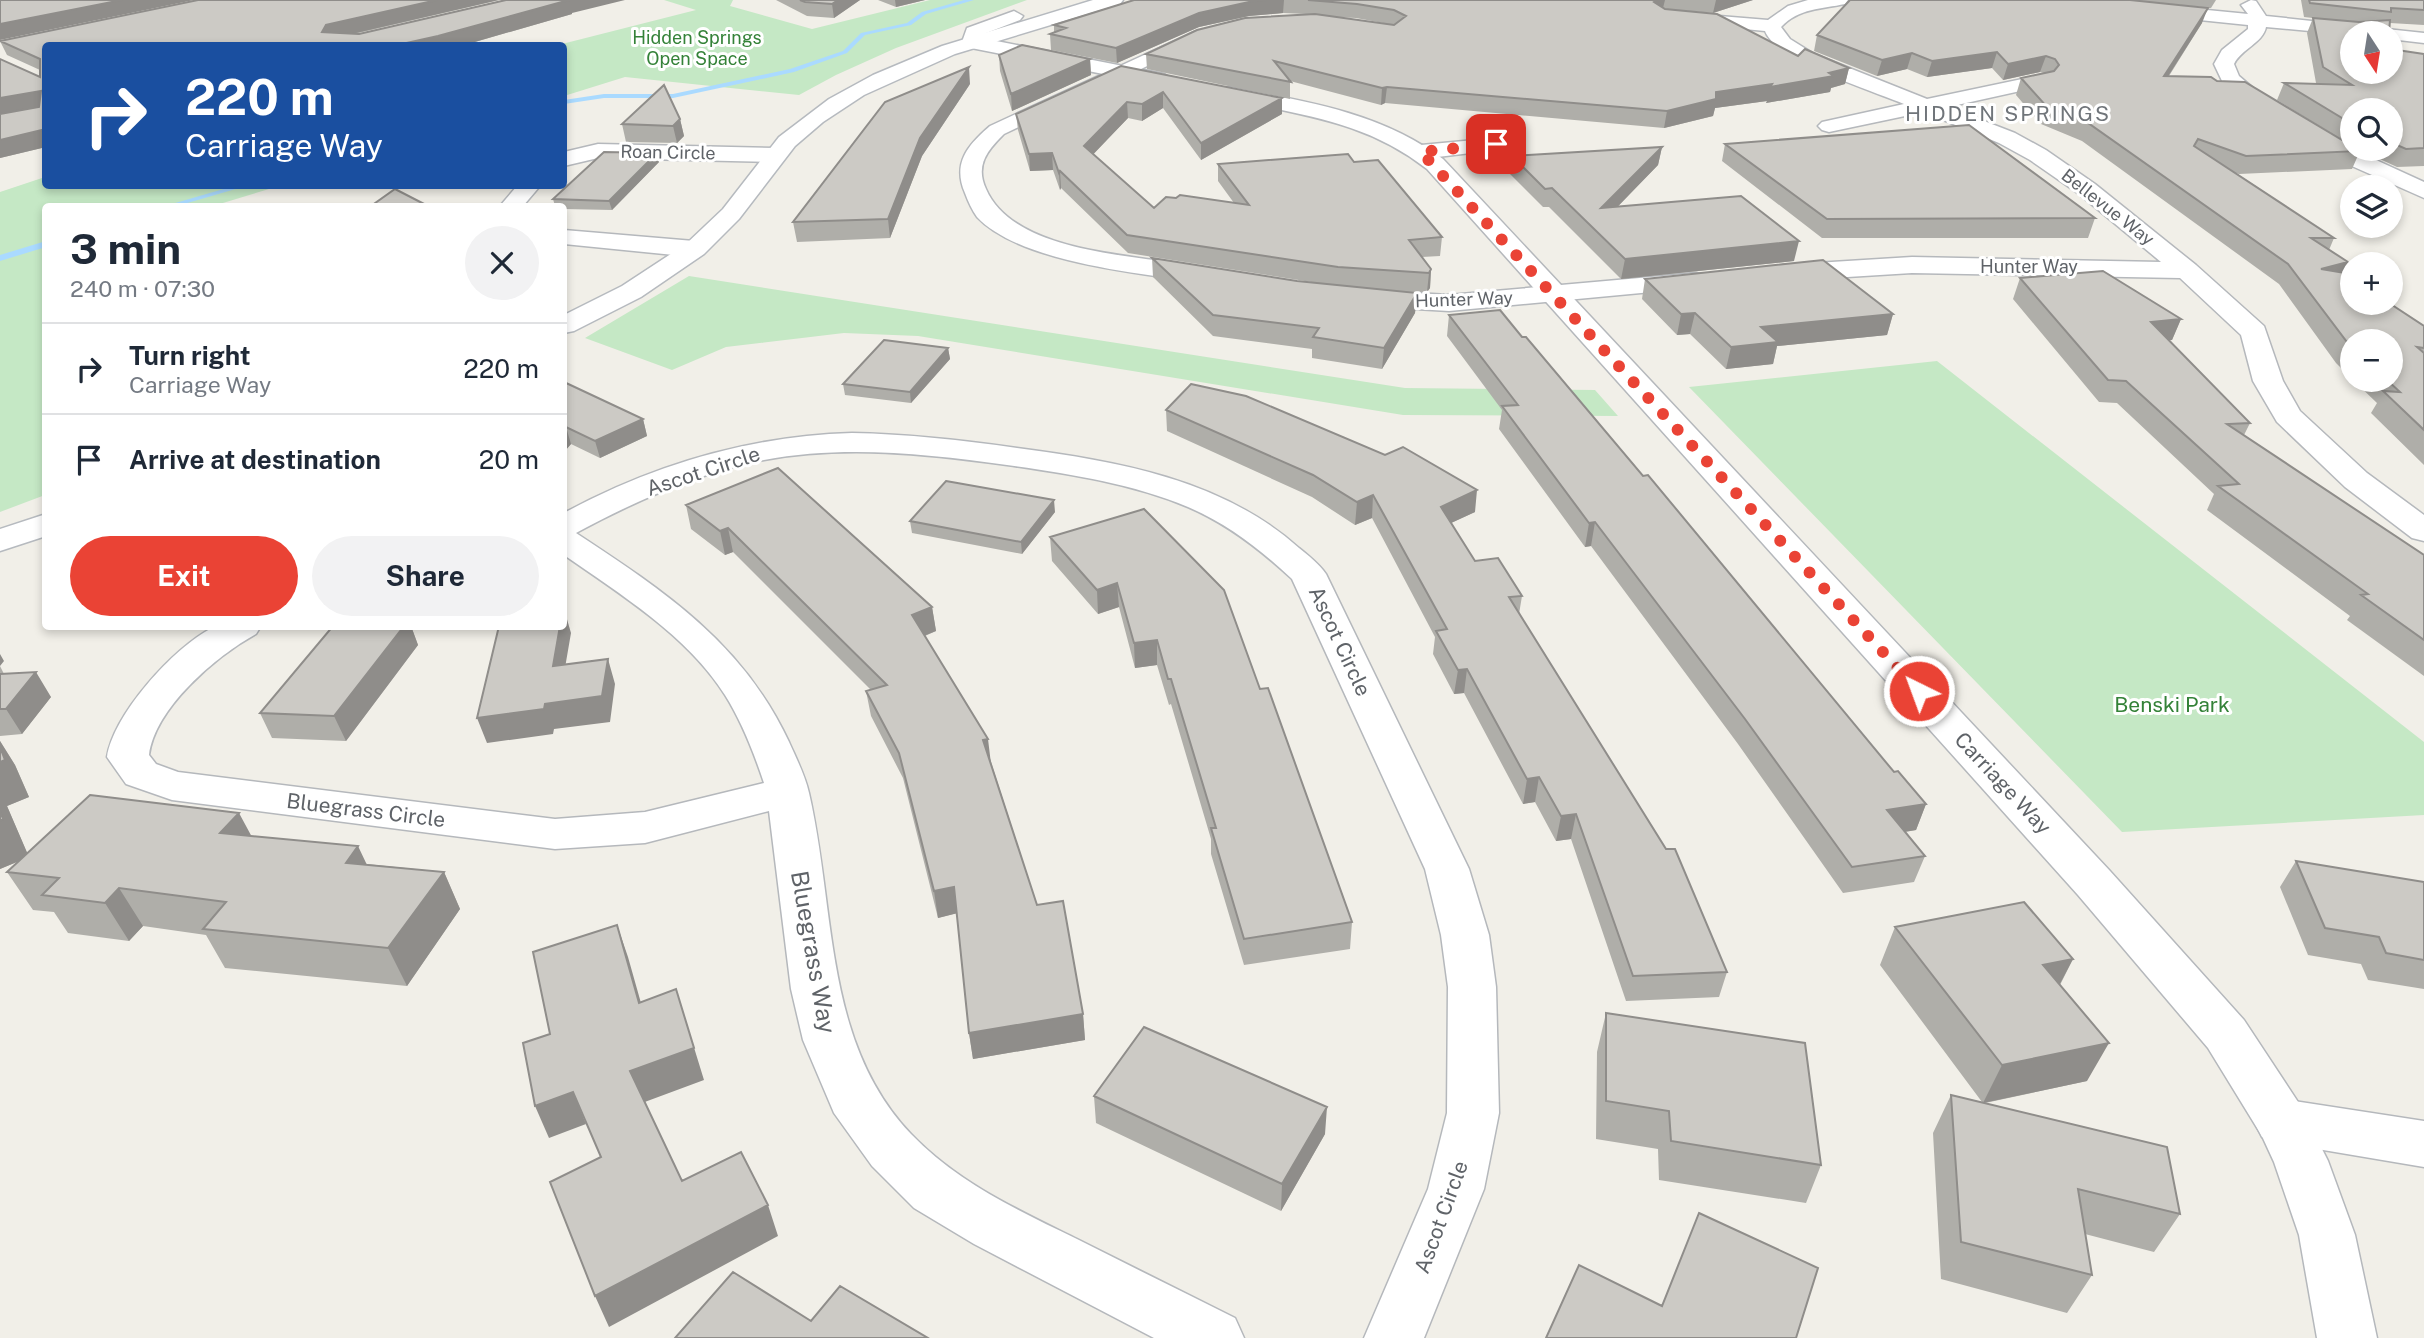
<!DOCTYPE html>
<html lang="en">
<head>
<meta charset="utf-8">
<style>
	:root { --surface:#fff; --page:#f2f2f3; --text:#1f2937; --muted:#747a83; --line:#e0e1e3; --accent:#ea4335 }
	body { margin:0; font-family:"Public Sans",sans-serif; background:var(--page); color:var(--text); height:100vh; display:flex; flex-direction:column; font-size:26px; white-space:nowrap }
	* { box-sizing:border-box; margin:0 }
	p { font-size:23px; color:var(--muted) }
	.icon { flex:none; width:38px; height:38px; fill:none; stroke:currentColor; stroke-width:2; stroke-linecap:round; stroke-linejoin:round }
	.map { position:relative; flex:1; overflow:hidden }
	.side { position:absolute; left:42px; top:203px; width:525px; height:427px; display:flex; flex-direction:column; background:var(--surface); border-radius:7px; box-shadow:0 4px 10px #0003 }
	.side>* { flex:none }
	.hud { position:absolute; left:42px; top:42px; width:525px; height:147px; border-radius:7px; box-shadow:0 4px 10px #0003; background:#1a4fa0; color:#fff; overflow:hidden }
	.needle { width:46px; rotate:168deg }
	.fabs { position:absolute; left:2340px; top:21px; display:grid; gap:14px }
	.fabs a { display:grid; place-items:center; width:63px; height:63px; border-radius:50%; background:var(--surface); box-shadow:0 4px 10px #0003; font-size:35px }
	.pin { position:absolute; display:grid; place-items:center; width:60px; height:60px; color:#fff; margin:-30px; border-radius:14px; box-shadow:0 4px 10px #0006 }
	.me { position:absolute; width:77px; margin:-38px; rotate:318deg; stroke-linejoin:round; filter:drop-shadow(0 0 5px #0008) }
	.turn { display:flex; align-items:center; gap:24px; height:147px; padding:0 28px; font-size:32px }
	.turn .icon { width:91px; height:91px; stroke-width:2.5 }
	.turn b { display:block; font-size:49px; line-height:60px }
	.round { display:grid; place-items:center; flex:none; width:74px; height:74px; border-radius:37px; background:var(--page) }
	.summary { display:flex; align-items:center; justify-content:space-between; height:119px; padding:0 28px }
	h1 { font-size:42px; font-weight:700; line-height:52px }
	.primary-button { display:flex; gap:14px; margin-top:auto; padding:14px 28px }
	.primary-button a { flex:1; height:80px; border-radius:42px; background:var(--accent); color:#fff; font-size:28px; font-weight:700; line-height:80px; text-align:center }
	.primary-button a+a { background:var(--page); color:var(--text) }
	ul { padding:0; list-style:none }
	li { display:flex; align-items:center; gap:21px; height:91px; padding:0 28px; border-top:2px solid var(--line) }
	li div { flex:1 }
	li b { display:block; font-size:26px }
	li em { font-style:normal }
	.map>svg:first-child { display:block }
</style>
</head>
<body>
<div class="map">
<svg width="2424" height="1338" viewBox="0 0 2424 1338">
	<rect width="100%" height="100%" fill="#f1efe8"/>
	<path fill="#c5e8c5" d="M664 0H733L730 6 812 29 930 0H1027L896 48 836 75 799 95 625 77 564 96V46L558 45 696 10Z
		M45 177 46 186H279L213 206H46L45 495 0 512V192Z
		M689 276 1405 388 1595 390 1618 416 1403 415 918 336 844 333 726 347 672 370 585 338Z
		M1937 361 2424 742V815L2122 832 1689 387Z"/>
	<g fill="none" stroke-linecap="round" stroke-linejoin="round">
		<path fill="#aadaff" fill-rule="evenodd" d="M964 0H974L926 14 911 25 865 35 847 53 794 72 673 98H604L564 104V100L604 94H673L790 69 843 51 861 33 907 23 922 12Z
			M234 186H246L177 206H165Z
			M46 241V247L0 261V255Z"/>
		<g stroke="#b5b8bc" stroke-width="3">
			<path id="minor" d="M1808 0H1848L1845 4C1822 9 1799 8 1781 27L1790 39 1814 54 1927 99 2041 75 2048 77 2051 81 2048 85 1948 107 2015 133 2046 150 2095 184 2196 265 2264 326 2283 381 2300 411 2367 473 2424 515V541L2412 538 2345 487 2277 422 2253 381 2241 335 2180 278 1912 273 1783 281 1774 278 1770 273 1774 268 1783 265 1912 257 2161 262 2079 194 2030 160 1999 143 1924 112 1829 132 1822 130 1818 126 1822 122 1904 104C1873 91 1776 61 1765 31L1683 23 1674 18 1683 13 1768 20 1788 6Z
				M2045 0H2105L2248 14 2241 5 2251 0 2256 1 2266 16 2424 33V43L2390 39V33H2352V35L2266 27C2263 43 2241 49 2234 64L2239 76 2253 88 2352 149 2424 182V198L2345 163 2239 96 2223 83 2214 64 2222 50 2248 29V25L2054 5Z
				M1194 32 1203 37 1200 41 1004 134C987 151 975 165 986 189 1016 258 1151 254 1214 270L1218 275 1214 280 1205 283C1144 274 1020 263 977 217 972 210 968 201 965 193 952 163 968 145 990 126Z
				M1496 138 1504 139 1507 144 1504 149 1421 159 1413 157 1410 152 1413 147 1421 145Z
				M598 144 774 148 782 150 785 155 782 160 774 162 598 158 564 166V152Z
				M517 186H540L523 206H500Z
				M564 230 694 241 703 244 707 249 703 254 694 257 564 244Z
				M1696 273 1705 275 1709 281 1705 287 1449 311 1365 306 1356 304 1352 298 1356 292 1365 290 1449 295Z
				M852 433C907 434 962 440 1017 448 1116 461 1222 479 1299 548 1309 556 1319 564 1326 574L1469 869 1489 935 1496 987 1499 1113 1484 1189 1424 1338H1364L1428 1189 1447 1113 1448 987 1441 935 1425 869 1292 579C1261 550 1228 524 1188 507 1130 483 1069 474 1007 465 927 454 844 445 764 460 698 473 635 501 576 533 664 591 743 643 789 742 796 758 805 775 809 793 836 909 823 1042 911 1134 958 1183 1018 1210 1077 1239 1130 1266 1183 1292 1235 1318L1244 1338H1154L974 1244 914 1208 872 1166 834 1113 803 1040 791 989 769 811 645 843 555 849 172 800 126 784 107 757C114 714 173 648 212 628 224 622 248 626 261 626L256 634C216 656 155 708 149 755L156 764 178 772 555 819 645 812 764 783C754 753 742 722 725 695 688 636 620 594 564 555V513C653 465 750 436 852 433Z
				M2281 1099 2424 1121V1167L2281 1143 2262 1137 2254 1121 2262 1105Z"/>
		</g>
		<g stroke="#b5b8bc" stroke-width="3">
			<path id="tertiary" d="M1014 11 1023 16 1020 20 981 35V38L1164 74 1174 80 1164 86 971 48 962 42 967 28Z
				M1230 87C1305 101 1380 112 1443 159L2110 871 2244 1020 2300 1105 2328 1161 2355 1235 2377 1338H2317L2299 1235 2274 1162 2262 1136 2208 1048 2078 895 1427 169C1363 119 1299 116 1223 97L1220 93 1223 89Z"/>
		</g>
		<g stroke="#b6babf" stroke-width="3">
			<path id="secondary" d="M1093 0H1123L1120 4 955 54 864 95 823 122 795 146 739 219 704 254 641 297 574 331 564 333V315L622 286 686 244 723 209 779 137 829 99 873 75 942 46Z
				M46 514V536L0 551V529Z"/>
		</g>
		<use href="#minor" fill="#fff" fill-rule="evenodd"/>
		<use href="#tertiary" fill="#fff" fill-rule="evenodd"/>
		<use href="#secondary" fill="#fff" fill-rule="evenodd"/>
	</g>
	<path fill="#afaea9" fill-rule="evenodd" d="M499 0 354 34 572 13V14L461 46H46V147L0 158V59L40 77V70L7 55 0 41Z
		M776 0H860L834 18 807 16Z
		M878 0H925L896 7Z
		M1134 0H1753L1713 13 1665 9 1798 56 1849 68 1845 84 1831 88 1830 92 1766 103 1767 101 1715 108 1713 116 1664 128 1385 103 1381 105 1290 81V99L1147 69 1146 54 1306 14 1283 13 1249 16 1199 27 1117 63 1051 50 1050 34 1054 32V25ZM1336 17 1356 18 1394 25Z
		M2132 0H2216L2211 8Z
		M2301 0H2424V25L2390 23 2352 72 2424 54V166L2397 167 2358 149H2390V110H2352V146L2277 100 2284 83 2318 84 2316 83 2307 33 2313 18 2304 17Z
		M2202 23 2169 76 2217 81 2360 151 2352 169 2239 174 2236 173 2334 238 2329 250 2348 262 2343 273 2424 326V465L2371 413 2377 403 2353 380H2390L2352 341V379L2336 363 2279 284 2082 141 2041 124 2016 95 2021 78 2044 73 2040 72 2003 80 1992 68 1927 77 1907 69 1877 76 1814 51 1817 35Z
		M999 55 1090 59 1091 75 1012 111 1000 71Z
		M1121 66 1282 98V114L1201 160 1163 108 1142 121 1128 118 1093 154 1154 208 1176 198 1234 203 1218 181V164L1354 162 1442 237 1440 256 1422 257 1431 269 1430 288 1427 292H1413L1417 293 1415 313 1382 369 1312 358V349L1213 336 1153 277 1152 258 1297 281 1324 284 1128 253 1061 188 1060 190 1053 170 1030 171 1018 130 1016 114Z
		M970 84 922 156 890 238 797 242 793 222Z
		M680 119 684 136 677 143 626 142 622 124Z
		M1725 144 2095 218 2088 238H1822L1722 161Z
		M1662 147 1658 165 1618 206 1794 261 1621 279 1549 207H1543L1510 174 1512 156Z
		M657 153 659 162 612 210 564 209V206H555L553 199Z
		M2020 278 2181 319 2172 340H2169L2250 423 2244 435 2424 555V676L2347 620 2350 616 2207 510 2214 494 2117 403 2099 402 2013 299Z
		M1645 279 1893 314 1887 335 1777 346 1773 364 1726 369 1690 334 1677 335 1642 299Z
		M1449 315 1926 804 1916 830 1905 832 1925 856 1914 882 1843 893 1738 744 1591 546 1585 547 1499 429 1502 410 1447 336Z
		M948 348 950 359 911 403 845 395 843 384Z
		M564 382 643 419 647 436 600 458 571 444 564 452Z
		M1166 410 1475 512 1451 523 1475 561 1522 596 1519 614 1727 972 1719 997 1626 1001 1571 839 1556 841 1535 802 1523 804 1464 693 1454 694 1433 654 1435 637 1372 518 1355 525 1312 497 1167 431Z
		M686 505 932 607 936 631 925 636 991 762 1037 905 1083 1014 1085 1040 973 1059 969 1033 957 913 938 918 903 778 871 716 866 691 871 690 733 552 725 555 691 529Z
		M1144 509 1260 689 1352 922 1350 949 1244 965 1211 854V839L1171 704 1169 705 1157 665 1135 668 1119 607 1098 614 1052 561 1050 537Z
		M1055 512 1022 554 912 533 910 521Z
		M333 626H411L418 645 346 741 272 738 260 713Z
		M0 666 4 674 51 697 22 734 0 736Z
		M0 741 15 765 29 797 7 806 27 853 251 836 367 864 444 872 460 909 407 986 225 968 206 935 143 926 129 941 68 933 54 912 33 910 7 872 19 861 0 869Z
		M2296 861 2424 882V989L2368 980 2361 964 2308 955 2280 887Z
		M1895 927 2073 959 2060 985 2087 1081 1985 1103 2180 1214 2154 1252 2085 1234 2092 1275 2067 1313 1941 1279 1933 1133 1951 1095 1982 1102 1880 965Z
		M1606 1013 1821 1165 1806 1203 1659 1180 1658 1149 1596 1139 1597 1052Z
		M1094 1096 1325 1134 1281 1211 1096 1123Z"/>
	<path fill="#8f8d8a" d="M122 0H194L0 40V24Z
		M437 0H499L330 39 322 32 326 25Z
		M566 0H625L572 13V14L461 46H393Z
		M838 0H860L834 18 832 4Z
		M895 0H925L896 7Z
		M1266 0H1284L1283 13 1249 16 1199 27 1117 63 1116 48 1199 13 1249 2Z
		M1657 0H1665L1663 8 1654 2Z
		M1716 0H1753L1713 13Z
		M2208 8 2202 23 2158 92 2164 76Z
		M1997 52 1992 68 1927 77 1932 61Z
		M1912 53 1907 69 1877 76 1882 60Z
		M2046 56 2040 72 2003 80 2008 64Z
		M1090 59 1091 75 1012 111 1011 94Z
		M969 67 970 84 922 156 890 238 888 219 920 138Z
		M1849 68 1845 84 1831 88 1830 92 1766 103 1767 101 1715 108 1713 116 1664 128 1667 111 1716 92 1829 73Z
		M1387 87 1385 103 1381 105 1382 88Z
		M41 91 46 106 0 115V98Z
		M1163 92V108L1142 121V104Z
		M1282 98V114L1201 160V143Z
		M1127 102 1128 118 1085 163 1084 146Z
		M680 119 684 136 677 143 673 126Z
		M46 129V147L0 158V140Z
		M1662 147 1658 165 1598 227 1601 208Z
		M657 153 659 162 612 210 609 201Z
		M1052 153 1053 170 1030 171 1029 154Z
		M1060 171 1061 188 1060 190 1059 173Z
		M1799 241 1794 261 1621 279 1625 259Z
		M2348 262 2338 282 2321 269Z
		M1431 269 1430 288 1427 292 1429 273Z
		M1417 293 1415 313 1382 369 1384 348Z
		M1695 313 1690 334 1677 335 1681 314Z
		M1893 314 1887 335 1777 346 1773 364 1726 369 1731 347 1761 327Z
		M2181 319 2172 340 2142 343 2151 322Z
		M948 348 950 359 911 403 910 392Z
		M643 419 647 436 600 458 595 441Z
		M566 427 571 444 564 452V430Z
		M1477 490 1475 512 1438 529 1441 507Z
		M1373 495 1372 518 1355 525 1357 502Z
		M1054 500 1055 512 1022 554 1021 542Z
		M1595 522 1591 546 1585 547 1589 523Z
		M728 528 733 552 725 555 720 531Z
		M1117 583 1119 607 1098 614 1097 590Z
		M932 607 936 631 916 639 912 615Z
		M564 609 571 633 561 691 553 666 560 626H564Z
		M404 626H411L418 645 346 741 334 716Z
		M1157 640V665L1135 668 1134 643Z
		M0 654 4 661 0 666Z
		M608 659 615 684 610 722 554 729 553 734 487 743 477 718 545 704Z
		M1467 669 1464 693 1454 694 1458 670Z
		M36 672 51 697 22 734 6 709Z
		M988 739 991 764 983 740Z
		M0 741 15 765 29 797 7 806 29 857 0 869Z
		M1539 777 1535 802 1523 804 1527 779Z
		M1926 804 1916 830 1878 836 1887 810Z
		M239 813 259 850 220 833Z
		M1576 814 1571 839 1556 841 1561 816Z
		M358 846 376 884 346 863Z
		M444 872 460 909 407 986 388 948Z
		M954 887 958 913 938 918 934 891Z
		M119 888 143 926 129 941 105 903Z
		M617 925 628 957 650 1035 639 1003Z
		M2073 959 2053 997 2043 965Z
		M676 989 704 1080 642 1103 630 1071Z
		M1083 1014 1085 1040 973 1059 969 1033Z
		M2109 1043 2087 1081 1983 1103 2002 1065Z
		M573 1092 586 1124 549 1138 535 1106Z
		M1327 1107 1325 1134 1281 1211 1282 1184Z
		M768 1205 778 1236 609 1327 595 1296Z"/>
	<path fill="#cccac5" stroke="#8f8d8a" stroke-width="2" d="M0 0H122L0 24Z
		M198 0H437L326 25 322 32 359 34 506 0H569L438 36 393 46H46V129L0 140V114L39 107 41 91 0 98V59L40 77V59L0 41Z
		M800 0H838L832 4 805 2Z
		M1134 0H1266L1249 2 1199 13 1116 48 1050 34 1066 28 1054 25Z
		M1308 0H1657L1654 2 1665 9 1717 14 1798 56 1805 49 1849 68 1829 73 1834 76 1770 87 1772 84 1716 92V99L1667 111 1387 87 1382 88 1274 61 1291 82 1146 54 1197 30 1245 18 1315 14 1394 25 1406 16 1394 10 1357 4Z
		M1850 0H2130L2208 8 2164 76 2211 77 2217 81 2245 82 2352 146V149H2357L2360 151 2246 156 2198 139 2194 146 2334 238H2311L2348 262 2321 269 2345 273 2352 277V303H2389L2424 326V348L2417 347 2424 353V430L2383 391 2400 392 2387 380H2390V341H2352V347L2347 342 2288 264 2088 123 2047 107 2021 78 2054 71 2059 65 2055 59 2046 56 2008 64 1997 52 1932 61 1912 53 1882 60 1817 35Z
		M2309 0H2424V10L2391 8V12L2310 3Z
		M2313 18 2359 22 2390 20 2389 33H2352V72H2390V49L2424 54V148L2406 149 2390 142V110H2352V124L2284 83 2352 85 2323 67Z
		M1022 45 1090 59 1011 94 999 55Z
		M1121 66 1282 98 1201 143 1163 92 1142 104 1127 102 1084 146 1154 208 1166 197 1176 198 1180 195 1249 205 1218 164 1348 154 1354 162 1378 160 1442 237 1409 240 1431 269 1429 273 1338 267 1127 235 1060 171 1059 173 1052 153 1029 154 1016 114Z
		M969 67 920 138 888 219 793 222 885 102Z
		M664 85 680 119 673 126 622 124Z
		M1969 125 2095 218 1827 219 1725 144Z
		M1662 147 1601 208 1741 196 1799 241 1625 259 1552 188 1545 189 1512 156Z
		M604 152 657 153 609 201 553 199Z
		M395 189 428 206H371Z
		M1152 258 1297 281 1417 293 1384 348 1313 337 1319 328 1213 315Z
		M1823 260 1893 314 1761 327 1778 342 1731 347 1695 313 1681 314 1645 279Z
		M2103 271 2181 319 2151 322 2250 423 2227 424 2424 555V640L2361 595 2368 594 2218 486 2239 484 2126 381 2108 380 2020 278Z
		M1500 310 1522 337H1526L1643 476 1648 475 1894 772 1898 771 1926 804 1887 810 1925 856 1852 867 1745 719 1595 522 1589 523 1502 406 1518 405 1449 315Z
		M884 340 948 348 910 392 843 384Z
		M564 382 643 419 595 441 566 427 564 430Z
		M1191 384 1246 396 1385 455 1403 447 1477 490 1441 507 1475 561 1498 558 1522 596 1509 597 1666 849H1675L1727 972 1633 976 1576 814 1561 816 1539 777 1527 779 1467 669 1458 670 1436 631 1447 629 1373 495 1357 502 1313 475 1166 410Z
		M778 468 932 607 912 615 988 739 983 740 1037 905 1063 901 1083 1014 969 1033 954 887 934 891 899 753 866 691 887 685 728 528 720 531 686 505Z
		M946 481 1054 500 1021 542 910 521Z
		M1144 509 1224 590 1260 689 1268 688 1352 922 1244 939 1211 828H1216L1171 679H1168L1157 640 1134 643 1117 583 1097 590 1050 537Z
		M333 626H404L334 716 260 713Z
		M499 626H560L553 666 608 659 602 696 545 704 544 709 477 718Z
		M36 672 6 709H0V674Z
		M0 747 5 760 0 762Z
		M90 795 239 813 220 833 358 846 346 863 444 872 388 948 203 929 226 902 119 888 105 903 42 895 59 878 7 872Z
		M0 811 3 819 0 821Z
		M2296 861 2424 882V960L2386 953 2379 937 2325 928Z
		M2024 902 2073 959 2043 965 2109 1043 2002 1065 1895 927Z
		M617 925 639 1003 676 989 694 1048 630 1071 682 1181 741 1152 768 1205 595 1296 550 1182 601 1157 573 1092 535 1106 523 1043 550 1034 533 952Z
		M1606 1013 1805 1043 1821 1165 1671 1141 1669 1111 1606 1101Z
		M1144 1027 1327 1107 1282 1184 1094 1096Z
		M1951 1095 2167 1147 2180 1214 2078 1189 2092 1275 1961 1242Z
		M1699 1213 1818 1268 1796 1338H1546L1579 1265 1662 1306Z
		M733 1272 811 1321 840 1286 928 1338H675Z"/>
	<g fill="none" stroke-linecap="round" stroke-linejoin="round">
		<path stroke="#ea4335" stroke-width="12" stroke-dasharray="0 21.6" d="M1496 144 1421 152 1919 691"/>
	</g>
	<g text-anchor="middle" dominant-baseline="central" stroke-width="6" stroke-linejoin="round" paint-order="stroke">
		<g font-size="18" fill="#348238" stroke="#fff">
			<text x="697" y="37">Hidden Springs<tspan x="697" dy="21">Open Space</tspan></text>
		</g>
		<g font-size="18" fill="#5f6368" stroke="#fff">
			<text transform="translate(668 152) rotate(1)">Roan Circle</text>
			<text transform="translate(2108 207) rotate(38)">Bellevue Way</text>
			<text x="2029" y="266">Hunter Way</text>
			<text transform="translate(1464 299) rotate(-2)">Hunter Way</text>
		</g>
		<g font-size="21" letter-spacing="2" fill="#70757a" stroke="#fff">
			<text x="2008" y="113">HIDDEN SPRINGS</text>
		</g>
		<g font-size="21" fill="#5f6368" stroke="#fff">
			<text transform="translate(703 471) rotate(-18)">Ascot Circle</text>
			<text transform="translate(1340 641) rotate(65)">Ascot Circle</text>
			<text transform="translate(2003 783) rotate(47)">Carriage Way</text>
			<text transform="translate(366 810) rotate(7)">Bluegrass Circle</text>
			<text transform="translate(1441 1217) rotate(-70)">Ascot Circle</text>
		</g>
		<g font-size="21" fill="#348238" stroke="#fff">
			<text x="2172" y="704">Benski Park</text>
		</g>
		<g font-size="24" fill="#5f6368" stroke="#fff">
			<text transform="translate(814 952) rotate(80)">Bluegrass Way</text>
		</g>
	</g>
</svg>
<div class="fabs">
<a><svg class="needle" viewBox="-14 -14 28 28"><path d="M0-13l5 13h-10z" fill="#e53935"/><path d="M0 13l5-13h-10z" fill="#747a83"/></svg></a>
<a><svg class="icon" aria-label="search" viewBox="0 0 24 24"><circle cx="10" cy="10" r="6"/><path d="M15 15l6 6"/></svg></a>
<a><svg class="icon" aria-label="layers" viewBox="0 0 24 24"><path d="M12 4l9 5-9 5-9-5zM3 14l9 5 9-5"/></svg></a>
<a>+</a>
<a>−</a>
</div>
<div class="pin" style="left:1496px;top:144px;background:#d93025"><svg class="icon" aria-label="arrive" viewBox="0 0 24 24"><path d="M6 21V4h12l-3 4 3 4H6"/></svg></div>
<svg class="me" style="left:1919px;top:691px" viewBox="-20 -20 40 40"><circle r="17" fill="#ea4335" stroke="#fff" stroke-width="3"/><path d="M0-11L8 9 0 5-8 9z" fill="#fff"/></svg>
<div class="hud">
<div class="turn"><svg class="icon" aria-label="right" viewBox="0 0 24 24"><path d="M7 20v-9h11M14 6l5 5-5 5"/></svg><div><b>220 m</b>Carriage Way</div></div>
</div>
<section class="side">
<div class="summary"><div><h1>3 min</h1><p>240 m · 07:30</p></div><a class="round"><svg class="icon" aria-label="close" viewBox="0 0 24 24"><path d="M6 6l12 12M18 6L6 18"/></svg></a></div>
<ul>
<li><svg class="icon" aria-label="right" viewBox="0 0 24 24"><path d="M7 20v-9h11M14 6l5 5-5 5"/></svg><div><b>Turn right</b><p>Carriage Way</p></div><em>220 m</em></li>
<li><svg class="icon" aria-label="arrive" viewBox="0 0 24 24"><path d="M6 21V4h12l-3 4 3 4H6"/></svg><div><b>Arrive at destination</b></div><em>20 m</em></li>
</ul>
<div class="primary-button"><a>Exit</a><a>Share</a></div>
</section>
</div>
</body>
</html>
